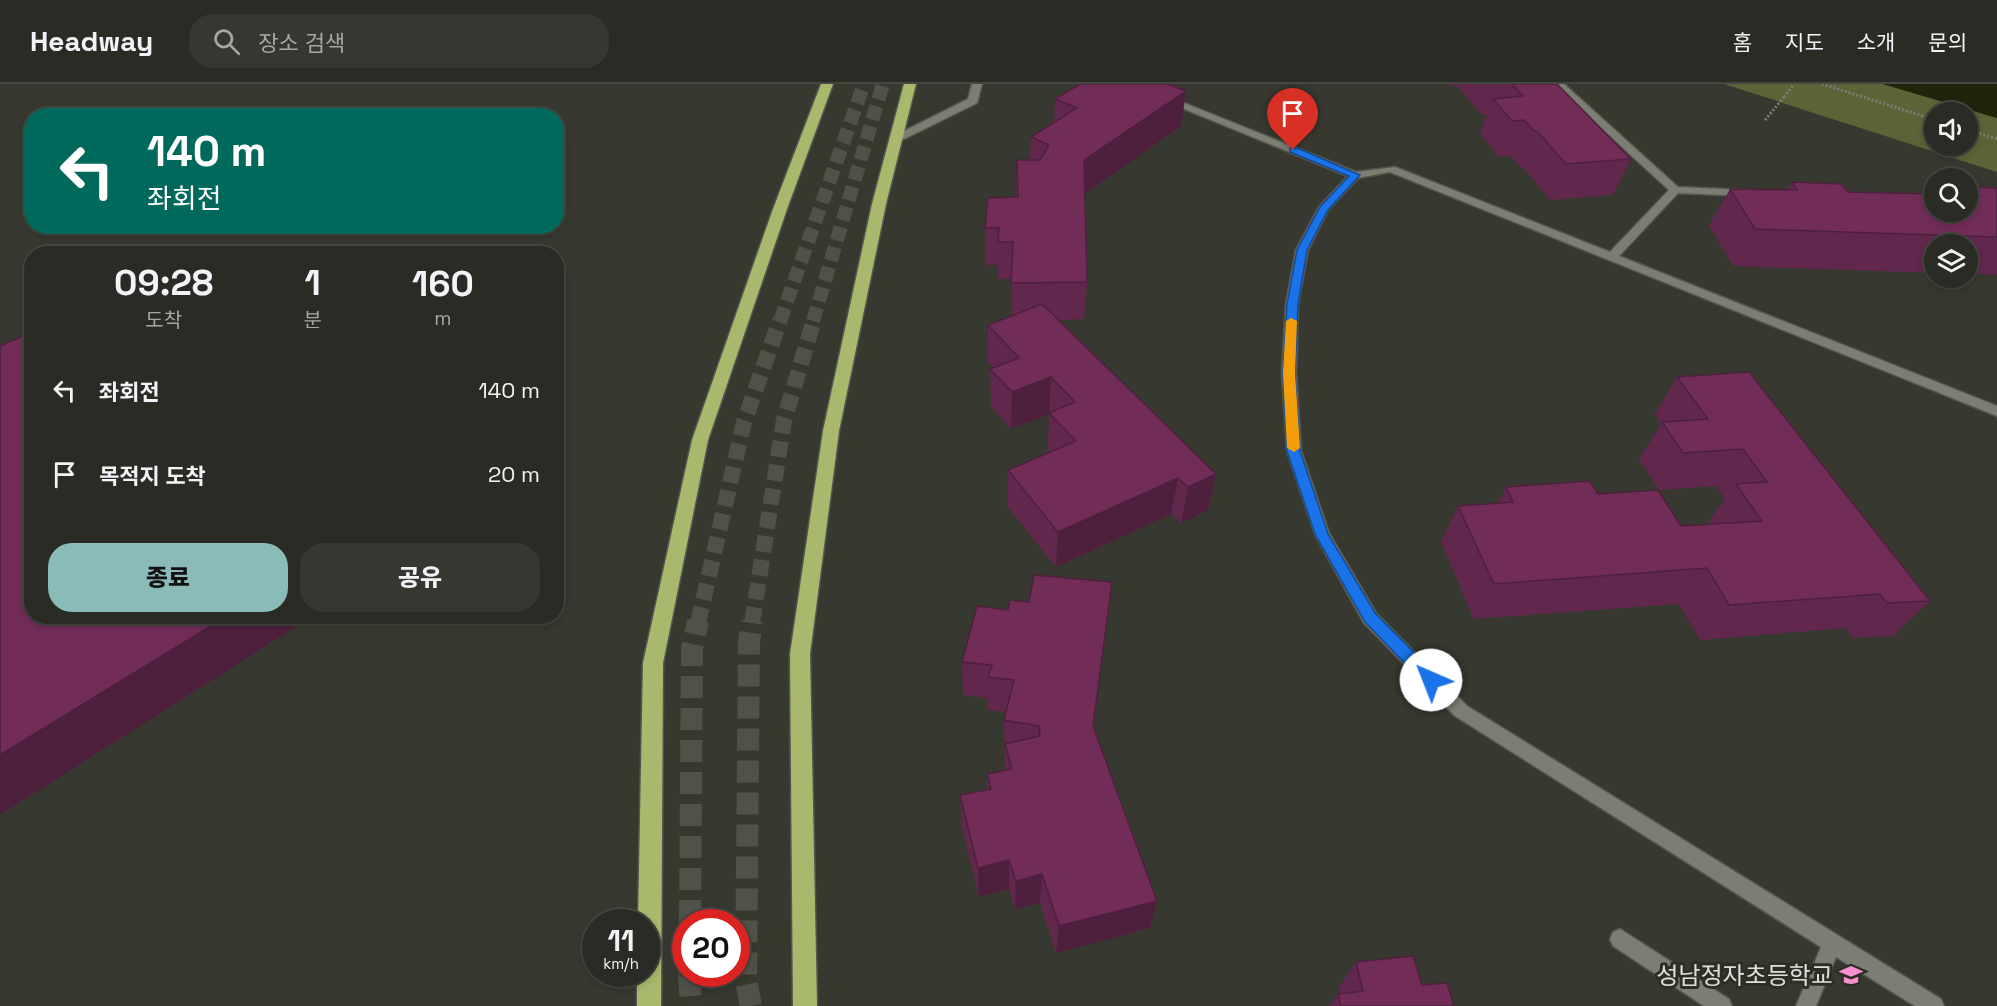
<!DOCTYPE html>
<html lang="ko">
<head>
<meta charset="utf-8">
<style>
	:root { --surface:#292b24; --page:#353731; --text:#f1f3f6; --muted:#a5a7a6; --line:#454741; --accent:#8bbbb9 }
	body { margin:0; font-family:"Space Grotesk","Noto Sans KR",sans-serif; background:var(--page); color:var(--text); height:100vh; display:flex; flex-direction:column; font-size:22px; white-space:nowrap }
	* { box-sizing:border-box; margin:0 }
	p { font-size:20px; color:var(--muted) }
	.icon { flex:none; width:33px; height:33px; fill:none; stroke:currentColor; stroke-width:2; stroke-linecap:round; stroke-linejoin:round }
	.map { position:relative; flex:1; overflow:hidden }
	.sheet { position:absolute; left:24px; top:162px; width:540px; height:378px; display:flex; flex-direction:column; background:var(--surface); border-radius:24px; box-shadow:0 3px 9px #0003,0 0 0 2px var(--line) }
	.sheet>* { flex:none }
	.banner { position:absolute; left:24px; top:24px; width:540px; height:126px; border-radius:24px; box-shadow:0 3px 9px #0003,0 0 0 2px var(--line); background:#00695c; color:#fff; overflow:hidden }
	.tools { position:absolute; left:1924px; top:18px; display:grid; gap:12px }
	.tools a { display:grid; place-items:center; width:54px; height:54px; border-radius:50%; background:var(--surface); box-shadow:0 3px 9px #0003,0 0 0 2px var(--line); font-size:30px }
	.speed { position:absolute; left:582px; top:825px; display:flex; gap:12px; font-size:30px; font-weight:700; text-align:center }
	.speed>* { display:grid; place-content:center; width:78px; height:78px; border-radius:50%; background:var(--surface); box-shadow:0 3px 9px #0003,0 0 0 2px var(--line); line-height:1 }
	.speed small { font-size:15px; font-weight:400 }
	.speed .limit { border:9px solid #d22; background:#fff; color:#111 }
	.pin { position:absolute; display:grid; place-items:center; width:51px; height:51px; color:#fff; margin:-62px -26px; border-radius:50% 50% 50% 0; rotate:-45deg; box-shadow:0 0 6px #0007 }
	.pin .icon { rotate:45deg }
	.me { position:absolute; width:66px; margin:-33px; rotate:316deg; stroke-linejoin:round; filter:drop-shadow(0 0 4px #0008) }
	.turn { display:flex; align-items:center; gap:21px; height:126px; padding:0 24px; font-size:27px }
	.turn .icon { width:78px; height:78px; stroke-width:2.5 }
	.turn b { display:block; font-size:42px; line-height:51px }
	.eta { display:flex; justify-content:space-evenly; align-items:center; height:102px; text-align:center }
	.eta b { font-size:36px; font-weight:800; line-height:42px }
	.primary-button { display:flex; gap:12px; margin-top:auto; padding:12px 24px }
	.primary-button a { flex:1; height:69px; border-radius:24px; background:var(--accent); color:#111; font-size:24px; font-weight:800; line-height:69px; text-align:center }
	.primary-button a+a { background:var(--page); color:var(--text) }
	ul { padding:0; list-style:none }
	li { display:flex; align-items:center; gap:18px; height:84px; padding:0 24px }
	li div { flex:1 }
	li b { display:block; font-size:22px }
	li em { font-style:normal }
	header { display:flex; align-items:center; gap:36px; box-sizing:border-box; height:84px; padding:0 30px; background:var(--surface); border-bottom:2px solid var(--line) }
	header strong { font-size:28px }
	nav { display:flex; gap:33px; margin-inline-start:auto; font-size:21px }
	.search { width:420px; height:54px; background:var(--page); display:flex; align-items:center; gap:15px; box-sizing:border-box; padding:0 21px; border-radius:24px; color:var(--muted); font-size:22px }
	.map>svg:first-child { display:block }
</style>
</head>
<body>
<header>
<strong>Headway</strong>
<div class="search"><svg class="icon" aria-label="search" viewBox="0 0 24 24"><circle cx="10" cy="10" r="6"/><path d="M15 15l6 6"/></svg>장소 검색</div>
<nav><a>홈</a><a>지도</a><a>소개</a><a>문의</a></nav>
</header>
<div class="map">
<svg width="1997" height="922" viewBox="0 0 1997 922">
	<rect width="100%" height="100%" fill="#373930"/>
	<path fill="#5a6436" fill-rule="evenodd" d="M1724 0H1883L1997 34V88ZM1935 28H1968V62H1935Z"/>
	<path fill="#1f250a" d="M1883 0H1997V34Z"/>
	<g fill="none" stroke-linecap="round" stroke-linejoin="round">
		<path stroke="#50524a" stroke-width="14" stroke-dasharray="14 7" stroke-linecap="butt" d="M780 237 864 0
			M813 237 883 0"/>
		<path stroke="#50524a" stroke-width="16" stroke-dasharray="16 8" stroke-linecap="butt" d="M698 539 744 338 780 236
			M752 539 784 336 814 236"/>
		<path stroke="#50524a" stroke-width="22" stroke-dasharray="22 10" stroke-linecap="butt" d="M690 838 692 565 698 537
			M689 890 691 922
			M751 922 746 896 749 558 752 537"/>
		<g stroke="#54564e" stroke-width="3">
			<path id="minor" d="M972 0H982L977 19 900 57H892V53L968 15Z
				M1123 0H1137L1356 88 1395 83 1610 168 1669 106 1553 0H1564L1678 103 1746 106 1752 109 1746 112 1678 109 1619 172 1997 322V332L1390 88 1358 94 1328 126 1308 166 1298 220 1296 289 1301 367 1329 449 1376 529 1467 622 1941 915 1944 922H1915L1836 873 1816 922H1796L1821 863 1455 632 1364 539 1315 450 1287 367 1282 289 1286 220 1296 166 1319 123 1348 92Z
				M1620 845 1729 915 1732 922H1704L1613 862 1610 855 1613 848Z"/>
		</g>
		<g stroke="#54564e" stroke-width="3">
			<path id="highway" d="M821 0H833L787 125 708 356 663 579 661 922H637V890H646V838H638L643 579 692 356 773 125Z
				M904 0H916L886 120 839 347 810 570 817 922H793L790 570 823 347 872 120Z"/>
		</g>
		<path stroke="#7b7d75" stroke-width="3" stroke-dasharray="2 2" stroke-linecap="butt" d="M1822 0 1935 36
			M1765 36 1784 13
			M1968 46 1997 55"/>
		<use href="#minor" fill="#7c7e74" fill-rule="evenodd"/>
		<use href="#highway" fill="#a8b86d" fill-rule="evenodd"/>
		<path stroke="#7b7d75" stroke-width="3" stroke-dasharray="2 2" stroke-linecap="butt" d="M1784 13 1794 0"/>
	</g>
	<path fill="#61274c" d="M1449 0H1557L1631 75 1613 111 1550 116 1523 83H1520L1511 72 1499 73 1480 50 1487 31H1482L1457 2H1451Z
		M1186 7 1181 42 1085 109 1087 198 1084 235 1057 236 1208 426 1181 439 1171 430 1056 483 1007 422 1008 386 1050 368 1048 365 1049 330 1011 345 991 322 990 285 994 284 988 278V241L1011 232 1012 194 998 195V181H986L985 144 1016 113 1017 76H1030L1031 53 1054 38 1055 15Z
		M1792 98 1968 128V110L1973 103 1997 104V191L1968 190V160H1935V189L1733 182 1709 141 1730 105H1788Z
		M1677 293 1930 517 1893 552 1852 554 1846 544 1700 556 1679 520 1474 535 1441 458 1458 422 1498 419 1506 403 1598 410 1681 442 1711 440 1709 436 1725 415 1716 402 1659 406 1639 375 1661 340 1655 330Z
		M977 522 1093 642 1157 817 1150 844 1056 869 1040 819 1015 825 1009 805 979 813 962 742 960 711 987 706V690L1005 686 1004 636 1006 628 988 626V614L963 611 962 578Z
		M1356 878 1422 901 1454 922H1329L1338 910H1340L1339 903Z"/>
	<path fill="#4f203e" d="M1186 7 1181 42 1082 112 1084 76Z
		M1051 293 1049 330 1011 345 1012 308Z
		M1216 390 1208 426 1181 439 1188 403Z
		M1178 394 1171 430 1056 483 1058 448Z
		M227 532H313L0 731V671Z
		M1009 776V805L979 813 978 784Z
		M1042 790 1040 819 1015 825 1016 797Z
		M1157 817 1150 844 1056 869 1059 842Z"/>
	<path fill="#712d58" stroke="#4f203e" stroke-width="1.5" d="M1080 0H1168L1186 7 1084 76 1087 198 1011 199 1013 158H998L999 144H985L988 114 1018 113 1017 76H1040L1049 61 1031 53 1077 24 1055 15Z
		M1512 0H1557L1631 75 1566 80 1537 47H1534L1524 36 1512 37 1493 15 1523 12Z
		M1792 98 1841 100 1848 108 1935 110V128H1968V111L1980 112 1973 103 1997 104V153L1755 145 1730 105 1797 106Z
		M1042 220 1216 390 1188 403 1178 394 1058 448 1008 386 1076 357 1049 329 1075 318 1051 293 1012 308 990 285 1019 274 988 241Z
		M32 248V532H227L0 671V262Z
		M1749 288 1930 517 1887 519 1880 510 1729 521 1707 484 1494 500 1458 422 1513 418 1506 403 1590 397 1598 410 1658 406 1681 442 1762 437 1736 400 1767 398 1743 365 1683 369 1662 338 1708 335 1677 293Z
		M1034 491 1112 498 1093 642 1157 817 1059 842 1042 790 1016 797 1009 776 978 784 960 711 991 705 987 690 1012 685 1005 660 1040 652 1039 642 1004 636 1014 596 988 593 992 581 962 578 977 522 1008 526 1010 516 1029 518Z
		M1413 872 1422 901 1447 899 1454 922H1341L1338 910 1363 907 1356 878Z"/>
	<path fill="#1a73e8" stroke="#114b97" stroke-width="1.5" d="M1290 64H1297L1360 91 1328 126 1307 166 1298 220 1295 289 1300 367 1328 450 1375 529 1436 591 1438 596 1436 600 1431 602 1425 600 1365 538 1315 450 1287 367 1283 289 1287 220 1297 166 1320 123 1349 92 1290 68Z"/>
	<path fill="#f59e0b" d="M1291 234 1297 237 1295 289 1300 364 1294 368 1287 364 1283 289 1286 237Z"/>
	<defs>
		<g id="school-bare" transform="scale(1.8)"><path d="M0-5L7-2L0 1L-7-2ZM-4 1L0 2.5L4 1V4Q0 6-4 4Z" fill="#f790ce" stroke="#2d2f26" stroke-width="2.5" paint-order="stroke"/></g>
	</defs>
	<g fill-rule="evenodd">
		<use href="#school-bare" x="1851" y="891"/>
	</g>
	<g text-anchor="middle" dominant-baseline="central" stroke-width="6" stroke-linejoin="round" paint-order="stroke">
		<g font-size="24" fill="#dee0da" stroke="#2d2f26" text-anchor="end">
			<text x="1833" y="891">성남정자초등학교</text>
		</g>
	</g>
</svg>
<div class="tools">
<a><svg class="icon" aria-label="sound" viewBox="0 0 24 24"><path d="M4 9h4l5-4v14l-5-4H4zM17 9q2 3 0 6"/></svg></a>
<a><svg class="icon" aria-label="search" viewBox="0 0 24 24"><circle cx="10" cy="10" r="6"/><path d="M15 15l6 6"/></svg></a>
<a><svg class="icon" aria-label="layers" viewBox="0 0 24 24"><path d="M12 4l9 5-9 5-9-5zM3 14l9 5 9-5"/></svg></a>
</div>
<div class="speed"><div>11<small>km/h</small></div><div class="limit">20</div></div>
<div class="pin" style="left:1293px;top:66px;background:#d93025"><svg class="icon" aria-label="arrive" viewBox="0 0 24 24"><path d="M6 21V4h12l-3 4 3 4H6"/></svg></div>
<svg class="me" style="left:1431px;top:596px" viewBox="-20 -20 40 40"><circle r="19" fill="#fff"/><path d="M0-13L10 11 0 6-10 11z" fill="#1a73e8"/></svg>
<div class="banner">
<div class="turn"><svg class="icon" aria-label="left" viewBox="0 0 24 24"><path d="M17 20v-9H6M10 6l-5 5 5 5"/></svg><div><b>140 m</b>좌회전</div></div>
</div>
<section class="sheet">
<div class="eta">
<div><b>09:28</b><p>도착</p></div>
<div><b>1</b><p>분</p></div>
<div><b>160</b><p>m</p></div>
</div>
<ul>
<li><svg class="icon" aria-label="left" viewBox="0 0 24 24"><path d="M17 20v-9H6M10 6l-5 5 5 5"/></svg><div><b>좌회전</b></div><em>140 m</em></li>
<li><svg class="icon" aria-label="arrive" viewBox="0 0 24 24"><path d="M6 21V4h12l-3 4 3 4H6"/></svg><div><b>목적지 도착</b></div><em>20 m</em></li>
</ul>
<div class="primary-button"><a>종료</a><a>공유</a></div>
</section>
</div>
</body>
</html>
